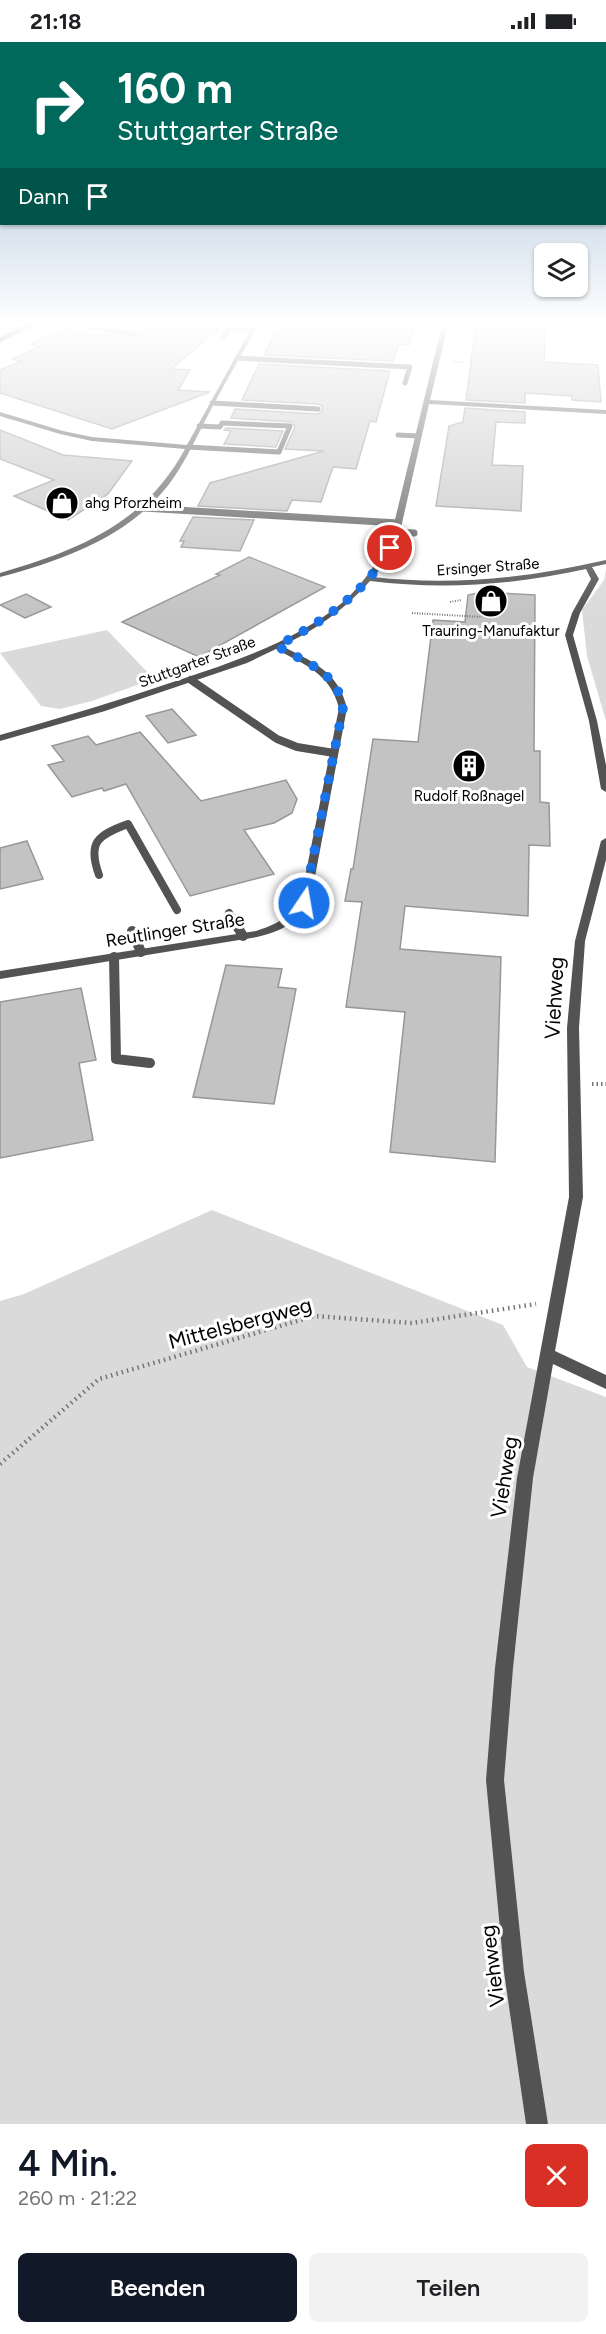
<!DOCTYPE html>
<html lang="de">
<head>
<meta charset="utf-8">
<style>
	:root { --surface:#fff; --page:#f2f2f2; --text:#202124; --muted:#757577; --accent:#111827 }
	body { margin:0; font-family:Figtree,sans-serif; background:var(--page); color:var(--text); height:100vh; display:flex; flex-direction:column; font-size:22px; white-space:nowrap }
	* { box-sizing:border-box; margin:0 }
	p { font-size:20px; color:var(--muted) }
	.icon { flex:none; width:33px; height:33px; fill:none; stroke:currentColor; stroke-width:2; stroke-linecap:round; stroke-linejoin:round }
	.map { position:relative; height:2082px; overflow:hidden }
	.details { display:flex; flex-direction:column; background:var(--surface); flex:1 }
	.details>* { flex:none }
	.guide { position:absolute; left:0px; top:0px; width:606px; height:183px; box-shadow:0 2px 4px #0004; background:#00695c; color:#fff; overflow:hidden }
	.buttons { position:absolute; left:534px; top:201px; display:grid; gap:12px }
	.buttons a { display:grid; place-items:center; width:54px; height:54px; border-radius:9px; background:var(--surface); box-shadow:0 2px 4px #0004; font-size:30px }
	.pin { position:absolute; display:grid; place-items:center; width:51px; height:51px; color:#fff; margin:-26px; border:3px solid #fff; border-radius:50%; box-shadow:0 2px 6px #0007 }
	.me { position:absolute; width:66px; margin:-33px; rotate:12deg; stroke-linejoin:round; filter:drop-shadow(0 0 4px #0008) }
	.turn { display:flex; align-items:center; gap:21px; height:126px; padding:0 18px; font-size:27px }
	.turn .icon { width:78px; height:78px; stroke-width:2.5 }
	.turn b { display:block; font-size:42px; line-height:51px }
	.then { display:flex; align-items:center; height:57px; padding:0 18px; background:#0003; gap:12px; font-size:22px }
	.round { display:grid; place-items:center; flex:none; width:63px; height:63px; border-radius:9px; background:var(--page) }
	.summary { display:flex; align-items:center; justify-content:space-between; height:102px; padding:0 18px }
	h1 { font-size:36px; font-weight:600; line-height:45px; color:var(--accent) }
	.action { display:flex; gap:12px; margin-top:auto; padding:12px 18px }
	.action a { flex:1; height:69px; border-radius:9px; background:var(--accent); color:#fff; font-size:24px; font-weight:600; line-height:69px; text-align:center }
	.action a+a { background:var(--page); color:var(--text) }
	.status { display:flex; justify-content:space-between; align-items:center; height:42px; padding:0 30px; background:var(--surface); direction:ltr }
	.status svg { height:16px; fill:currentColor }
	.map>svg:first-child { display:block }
</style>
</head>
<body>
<div class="status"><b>21:18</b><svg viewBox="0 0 49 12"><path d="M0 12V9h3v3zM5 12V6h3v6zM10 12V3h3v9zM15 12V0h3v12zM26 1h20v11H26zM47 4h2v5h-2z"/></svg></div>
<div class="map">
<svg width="606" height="2082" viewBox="0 0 606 2082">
	<rect width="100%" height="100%" fill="#fff"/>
	<path fill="#dadada" d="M606 528V679L587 614 582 568 604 538Z
		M107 588 154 637 92 659 60 667 41 664 0 611Z
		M212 1168 503 1283 527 1325 606 1355V2082H0V1259L24 1252Z"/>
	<path fill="#c3c3c3" stroke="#979797" stroke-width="1.5" d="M224 283 171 327 190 328 178 348 210 350 112 387 0 351V328L21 319 12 317 39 305 30 302 64 287 100 294 103 292 136 298 141 294 139 289 114 284Z
		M285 283H415L409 303 399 302 393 319 264 313 273 294Z
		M476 283H545L544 320 598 323 601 360 572 358V354L525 351V361L466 358Z
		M259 322 390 329 376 380 370 379 356 427 333 425 321 460 292 458 287 469 198 464 210 441 324 409 285 407 295 385 292 380 231 376 235 367 318 372 322 369V364L318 362 242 358Z
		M465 366 525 370V381L496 380 492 423 523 424 521 469 436 464 449 384 463 380Z
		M226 386 283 389 276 405 224 402 231 389 224 388Z
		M0 388 63 413 132 419 108 452 68 478 14 454 54 438 0 417Z
		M193 475 254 478 240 509 181 505 184 499H180Z
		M249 515 325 545 199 615 122 580 220 533 216 532Z
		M482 550 535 553 534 709H540V760L549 761 550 804 529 803 528 874 405 864 400 907 501 915 495 1120 390 1110 405 970 346 965 362 860 345 859 351 827H353L373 697 418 700 433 578 465 580 468 553Z
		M26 552 51 565 25 576 0 563Z
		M172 667 196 693 168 701 146 674Z
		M140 690 201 759 286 738 297 757 292 771 274 781 244 788 274 832 190 854 126 742 104 749 102 746 72 755 48 723 64 719 52 704 88 694 96 703Z
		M27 799 43 837 0 847V806Z
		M226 923 282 927 278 945 296 947 274 1062 193 1055Z
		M81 946 96 1018 79 1021 93 1098 0 1116V960Z"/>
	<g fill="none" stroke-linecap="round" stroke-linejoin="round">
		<g stroke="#dbdbdb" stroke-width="3">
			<path id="primary" d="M26 283H35L0 300V295Z"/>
		</g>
		<path stroke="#757575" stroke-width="1.5" stroke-dasharray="1 1.5" stroke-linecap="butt" d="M453 320H464"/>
		<path stroke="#757575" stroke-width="2" stroke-dasharray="1 1.5" stroke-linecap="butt" d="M450 560 461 558
			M412 571 482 575"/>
		<path stroke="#757575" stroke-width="4" stroke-dasharray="1.5 3" stroke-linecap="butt" d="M592 1042H606"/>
		<path stroke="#757575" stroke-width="4.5" stroke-dasharray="1.5 4" stroke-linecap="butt" d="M0 1422 99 1337 314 1274 412 1281 536 1262"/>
		<path stroke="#535353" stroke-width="5" d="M6 283 23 287
			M83 283 136 293
			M223 295 231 286 254 287
			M237 316 410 325 405 341
			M212 361 318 367
			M398 393 419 394
			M188 405 279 410 290 384 222 381 220 385 199 384"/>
		<path stroke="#535353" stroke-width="7" d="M143 466 398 481
			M396 490 414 491"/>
		<path stroke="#535353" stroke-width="8" d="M191 638 277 697 297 705 334 711
			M99 833C87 800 98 793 128 782L177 868
			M229 871 233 878"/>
		<path stroke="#535353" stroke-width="10" d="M232 876 243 894
			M132 889 141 910
			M114 915 116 1017 150 1021"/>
		<path fill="#535353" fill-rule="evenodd" d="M253 283H259C241 313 223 344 207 375 193 402 181 430 160 453 120 498 57 520 0 535V531C79 508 144 482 185 407L92 399 60 392 0 374V370L63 389 92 395 187 403Z
			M442 283H448L430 358 606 368V372L429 362 400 490 385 522 373 535C453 544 528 536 606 518V522L592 525 599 537 580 571 573 593 597 679 606 723V750L601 747 589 679 565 593 572 571 591 537 586 527C514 543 443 548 370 539 343 569 318 586 282 604 313 620 338 629 347 666L313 845C303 878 289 887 257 895L0 937V929L256 889C283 880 294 873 303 845L339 666C330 631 305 623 276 607L247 621 105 669 0 699V693C60 676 120 658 179 638 236 619 296 599 343 560 365 541 380 516 392 490Z
			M606 796V818L585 899 579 986 583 1155 555 1309 606 1333V1347L553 1322 533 1436 513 1626 504 1738 524 1930 548 2082H526L504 1930 486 1738 495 1626 517 1436 569 1155 567 986 575 899 601 799Z"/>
		<use href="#primary" fill="#000" fill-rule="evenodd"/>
	</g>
	<linearGradient id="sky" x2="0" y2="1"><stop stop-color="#8baccc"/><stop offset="0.49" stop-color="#fff"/><stop offset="1" stop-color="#fff" stop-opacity="0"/></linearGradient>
	<rect width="606" height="575" fill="url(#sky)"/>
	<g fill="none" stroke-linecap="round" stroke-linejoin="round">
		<path stroke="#1a73e8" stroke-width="10" stroke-dasharray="0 18" d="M304 861 343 666C338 630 306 621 277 604 323 579 364 553 390 506"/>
	</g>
	<defs>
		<g id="shop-disc" transform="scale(1.725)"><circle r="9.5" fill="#000" stroke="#fff"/><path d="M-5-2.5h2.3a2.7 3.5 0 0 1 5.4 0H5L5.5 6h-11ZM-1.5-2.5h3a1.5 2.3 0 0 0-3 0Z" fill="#fff"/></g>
		<g id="building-disc" transform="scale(1.725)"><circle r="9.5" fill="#000" stroke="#fff"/><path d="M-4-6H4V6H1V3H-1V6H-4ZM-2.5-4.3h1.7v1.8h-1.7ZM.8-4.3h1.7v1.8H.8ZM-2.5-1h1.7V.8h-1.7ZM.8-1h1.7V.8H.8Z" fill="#fff"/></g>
	</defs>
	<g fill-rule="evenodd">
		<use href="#shop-disc" x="62" y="461"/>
		<use href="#shop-disc" x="491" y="559"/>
		<use href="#building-disc" x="469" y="724"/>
	</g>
	<g text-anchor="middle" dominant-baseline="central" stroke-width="6" stroke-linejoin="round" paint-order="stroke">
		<g font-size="15" fill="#000" stroke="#fff">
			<text x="85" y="461" text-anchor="start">ahg Pforzheim</text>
			<text x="491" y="589">Trauring-Manufaktur</text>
			<text x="469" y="754">Rudolf Roßnagel</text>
		</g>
		<g font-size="15" fill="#000" stroke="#fff">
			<text transform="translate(488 525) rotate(-4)">Ersinger Straße</text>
			<text transform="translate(197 620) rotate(-20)">Stuttgarter Straße</text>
		</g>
		<g font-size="18" fill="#000" stroke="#fff">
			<text transform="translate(175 888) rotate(-9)">Reutlinger Straße</text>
		</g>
		<g font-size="21" fill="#000" stroke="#fff">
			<text transform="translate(554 956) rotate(-87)">Viehweg</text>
			<text transform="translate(240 1281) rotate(-15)">Mittelsbergweg</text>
			<text transform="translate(504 1435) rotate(-81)">Viehweg</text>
			<text transform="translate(492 1924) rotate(-97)">Viehweg</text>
		</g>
	</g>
</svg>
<div class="buttons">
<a><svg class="icon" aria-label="layers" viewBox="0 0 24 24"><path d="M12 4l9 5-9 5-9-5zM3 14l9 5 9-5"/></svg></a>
</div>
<div class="pin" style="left:390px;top:506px;background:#d93025"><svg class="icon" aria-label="arrive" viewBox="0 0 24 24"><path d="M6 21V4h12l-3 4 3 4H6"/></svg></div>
<svg class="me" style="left:304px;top:861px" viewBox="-20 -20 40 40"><circle r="17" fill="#1a73e8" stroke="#fff" stroke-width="3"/><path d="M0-11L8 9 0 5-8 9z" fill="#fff"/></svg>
<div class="guide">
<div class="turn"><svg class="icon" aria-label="right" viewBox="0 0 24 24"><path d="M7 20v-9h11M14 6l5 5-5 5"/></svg><div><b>160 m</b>Stuttgarter Straße</div></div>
<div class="then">Dann<svg class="icon" aria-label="arrive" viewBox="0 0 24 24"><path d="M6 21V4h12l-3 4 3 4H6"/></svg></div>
</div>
</div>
<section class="details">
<div class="summary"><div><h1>4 Min.</h1><p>260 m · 21:22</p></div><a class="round" style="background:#d93025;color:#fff"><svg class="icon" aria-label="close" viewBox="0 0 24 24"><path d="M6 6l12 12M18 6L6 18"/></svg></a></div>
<div class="action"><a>Beenden</a><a>Teilen</a></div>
</section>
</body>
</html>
